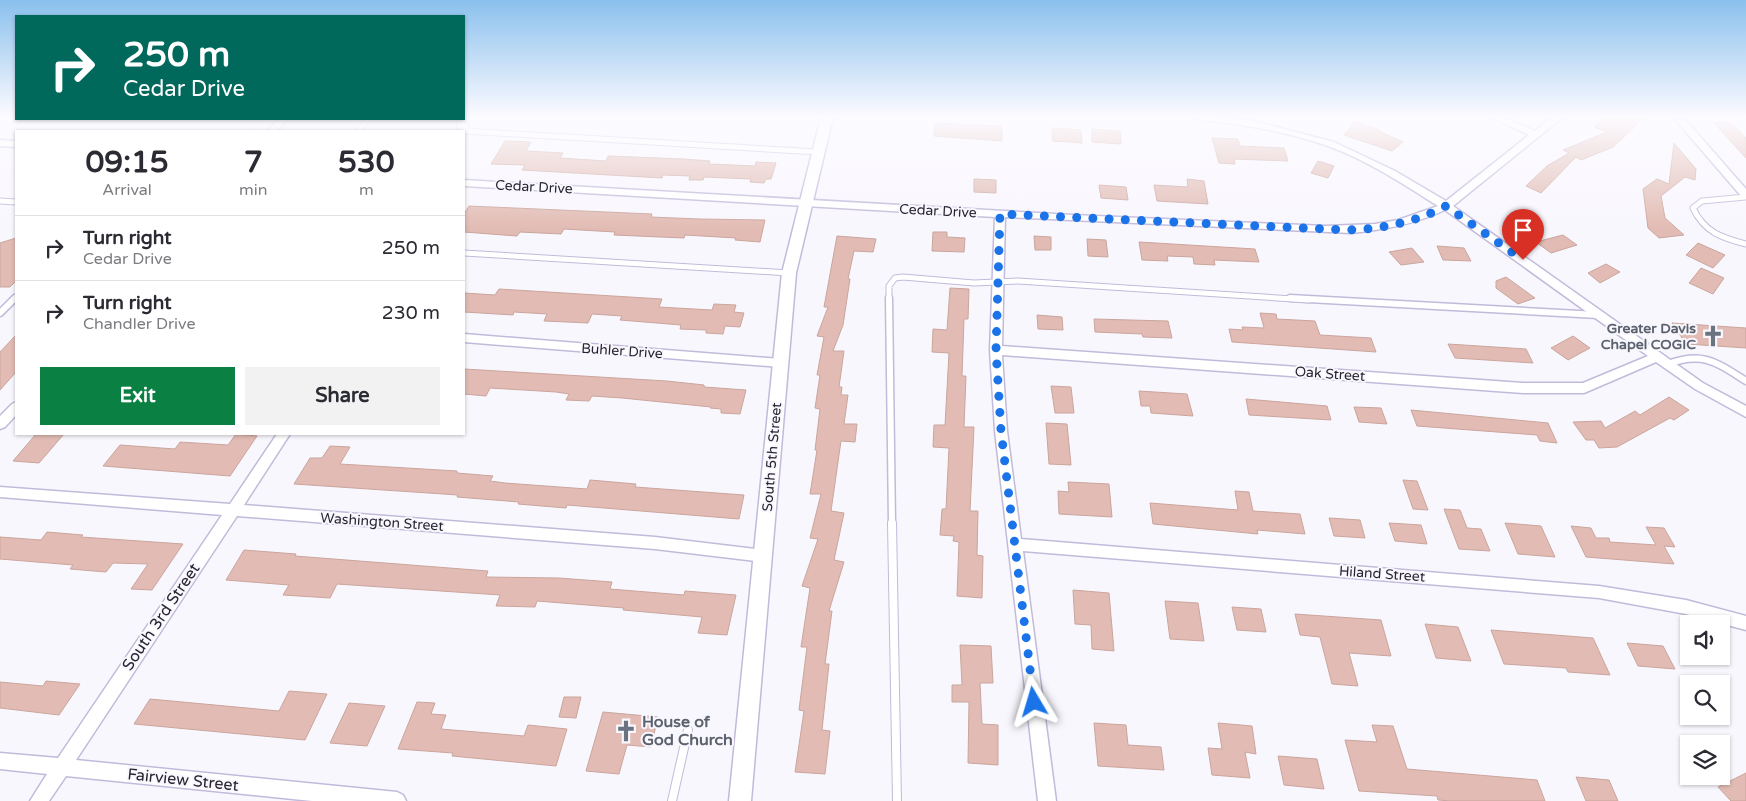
<!DOCTYPE html>
<html lang="en">
<head>
<meta charset="utf-8">
<style>
	:root { --surface:#fff; --page:#f2f2f3; --text:#2b2b33; --muted:#7c7c81; --line:#e1e1e2; --accent:#0b8043 }
	body { margin:0; font-family:"Varela Round",sans-serif; background:var(--page); color:var(--text); height:100vh; display:flex; flex-direction:column; font-size:19px; white-space:nowrap }
	* { box-sizing:border-box; margin:0 }
	p { font-size:16px; color:var(--muted) }
	.icon { flex:none; width:28px; height:28px; fill:none; stroke:currentColor; stroke-width:2; stroke-linecap:round; stroke-linejoin:round }
	.map { position:relative; flex:1; overflow:hidden }
	.panel { position:absolute; left:15px; top:130px; width:450px; height:305px; display:flex; flex-direction:column; background:var(--surface); border-radius:0px; box-shadow:0 1px 4px #0004 }
	.panel>* { flex:none }
	.banner { position:absolute; left:15px; top:15px; width:450px; height:105px; border-radius:0px; box-shadow:0 1px 4px #0004; background:#00695c; color:#fff; overflow:hidden }
	.fabs { position:absolute; left:1680px; top:615px; display:grid; gap:10px }
	.fabs a { display:grid; place-items:center; width:50px; height:50px; border-radius:0px; background:var(--surface); box-shadow:0 1px 4px #0004; font-size:25px }
	.pin { position:absolute; display:grid; place-items:center; width:42px; height:42px; color:#fff; margin:-51px -21px; border-radius:50% 50% 50% 0; rotate:-45deg; box-shadow:0 0 5px #0007 }
	.pin .icon { rotate:45deg }
	.me { position:absolute; width:55px; margin:-28px; rotate:353deg; stroke-linejoin:round; filter:drop-shadow(0 0 4px #0008) }
	.turn { display:flex; align-items:center; gap:18px; height:105px; padding:0 25px; font-size:22px }
	.turn .icon { width:65px; height:65px; stroke-width:2.5 }
	.turn b { display:block; font-size:35px; line-height:42px }
	.eta { display:flex; justify-content:space-evenly; align-items:center; height:85px; text-align:center }
	.eta b { font-size:30px; font-weight:800; line-height:35px }
	.cta { display:flex; gap:10px; margin-top:auto; padding:10px 25px }
	.cta a { flex:1; height:58px; border-radius:0px; background:var(--accent); color:#fff; font-size:20px; font-weight:800; line-height:58px; text-align:center }
	.cta a+a { background:var(--page); color:var(--text) }
	ul { padding:0; list-style:none }
	li { display:flex; align-items:center; gap:15px; height:65px; padding:0 25px; border-top:1px solid var(--line) }
	li div { flex:1 }
	li b { display:block; font-size:19px }
	li em { font-style:normal }
	.map>svg:first-child { display:block }
</style>
</head>
<body>
<div class="map">
<svg width="1746" height="801" viewBox="0 0 1746 801">
	<rect width="100%" height="100%" fill="#f9f7fe"/>
	<path fill="#e2bcb4" stroke="#caa59d" d="M1606 117H1645L1613 147 1581 160 1576 157 1541 193 1526 186 1547 166 1569 153 1563 150 1607 132 1594 127Z
		M1355 121 1380 130 1379 131 1403 142 1392 151 1344 135Z
		M1713 122 1732 123 1746 138V158Z
		M935 123 1002 126V141L934 136Z
		M1052 128 1081 130 1082 143 1053 141Z
		M1092 129 1120 131 1121 144 1092 142Z
		M1212 138 1238 139 1240 146 1284 148 1288 161 1234 159 1235 164 1219 163Z
		M505 141 531 142 526 151 563 153 560 158 606 161 608 156 684 159 710 161 709 164 755 166 756 162 776 163 771 179H766L764 183 750 182 751 179 704 177 703 180H689L690 176 663 175 662 178 522 170 525 165 491 164Z
		M1674 143 1696 169 1695 180 1685 177 1661 196 1665 218 1684 235 1659 238 1648 228 1643 189 1657 179 1669 184Z
		M1318 161 1334 166 1328 178 1311 173Z
		M974 179 996 180V193L974 192Z
		M1187 179 1204 181 1208 204 1157 201 1154 185 1188 187Z
		M1099 185 1126 187 1128 200 1101 198Z
		M469 206 652 214 651 217 700 219 765 220 760 242 735 240 736 238 685 235 684 238 614 235 615 232 564 229 561 234 520 232 517 236 464 232V214Z
		M933 232H947V237L965 238 964 252 932 251Z
		M1563 235 1577 245 1551 253 1536 242Z
		M837 236 876 239 873 252 854 251 848 279H850L843 325 833 351H844L839 387H842L841 395H848L844 424H857L855 442 841 441 831 511 844 513 834 560 844 562 829 611H832L825 664H829L822 730 830 731 825 774 795 772 804 711 799 710 807 647H801L810 588 802 586 818 539 810 538 821 494H810L817 450H815L820 409 815 408 820 375H817L824 337 817 336 828 307H824Z
		M1034 236 1051 237V250H1035Z
		M16 238V281L10 287H0V243Z
		M1087 239 1106 240 1108 257 1088 256Z
		M1139 242 1255 249 1259 262 1214 260 1215 265 1194 264 1193 257 1167 256 1168 261 1142 260Z
		M1698 243 1725 255 1713 268 1686 255Z
		M1437 246 1464 248 1471 261 1443 260Z
		M1412 248 1424 262 1401 265 1389 252Z
		M1606 264 1620 272 1600 283 1588 273Z
		M1701 268 1724 278 1713 294 1689 283Z
		M1506 277 1535 298 1518 304 1496 288V281Z
		M950 288 969 289 968 319H964L962 376H966L964 427H974L970 511H978L977 555 983 556 982 598 957 596 959 542 953 541 954 536 940 535 942 509H946L949 448 933 447 934 425H945L949 353 932 352 933 329 947 330Z
		M499 289 662 299 659 307 712 310 714 304 736 305 734 312 744 313 740 327 725 326 723 334 706 333V330L680 329 681 325 620 320 622 316 592 314 588 323 544 321 547 314 514 312 513 315 464 312V293L495 295Z
		M1260 313 1276 314 1277 319 1315 321 1320 335 1371 338 1376 352 1232 342 1229 329 1243 330 1242 327 1264 328Z
		M1037 315 1062 317 1063 330 1038 329Z
		M1094 319 1168 321 1172 338 1143 337 1142 334 1095 332Z
		M1672 323 1746 328V348L1686 344Z
		M16 335V372L0 390V352Z
		M1573 336 1590 348 1568 360 1551 348Z
		M1448 344 1526 349 1533 363 1455 358Z
		M464 369 667 381 704 385V387L746 390 740 414 721 413V409L710 408 711 407 622 398 592 396 589 401 566 400 569 394 556 392 490 388 486 396 464 394Z
		M1051 386 1071 387 1074 413H1055Z
		M1139 391 1187 394 1193 416 1151 413 1150 406H1141Z
		M1669 397 1689 410 1674 420 1670 418 1617 447 1599 448 1594 440H1586L1573 422 1601 421 1605 428 1635 411 1640 415Z
		M1246 399 1327 406 1331 420 1249 415Z
		M1354 407 1381 408 1387 424 1359 422Z
		M1411 410 1548 423 1557 443 1540 441 1537 435 1417 426Z
		M1046 423 1067 424 1071 465 1049 464Z
		M36 434H64L39 463 13 461Z
		M236 434 257 436 230 476 103 466 120 445 175 449 180 442 228 445Z
		M330 446 350 447 340 464 457 471V473L493 476 490 481 505 483 587 489 590 480 636 484 635 487 744 495 739 519 567 505 566 508 518 504 519 502 457 497 458 495 294 484 310 458H322Z
		M1403 480 1417 481 1428 510 1413 509Z
		M1068 482 1109 484 1112 517 1059 514 1058 491 1069 492Z
		M1235 491 1249 492 1253 511 1300 514 1305 534 1257 530 1258 534 1153 524 1150 503 1238 510Z
		M1444 509 1460 510 1467 528 1481 529 1490 551 1459 549Z
		M1329 518 1360 520 1365 538 1334 536Z
		M1389 523 1421 525 1427 544 1395 541Z
		M1505 523 1541 526 1555 557 1518 554Z
		M1571 526 1591 528 1596 538H1609L1610 542 1656 545 1646 527 1664 528 1675 547 1664 546 1674 564 1586 557Z
		M47 532 83 535 81 537 183 544 152 590 131 589 148 564 113 563 106 572 70 569 73 565 0 559V537L41 540Z
		M244 550 296 554 295 556 488 571 486 577 559 578 612 582 610 589 684 595 685 591 736 595 727 635 698 633 702 617 623 610 624 608 537 601 535 607 496 606 500 595 337 584 330 598 283 595 289 585 226 580Z
		M1073 590 1109 593 1114 651 1092 649 1091 625 1075 624Z
		M1165 601 1198 603 1204 641 1170 639Z
		M1232 607 1261 609 1266 632 1237 630Z
		M1295 614 1381 620 1391 656 1349 653 1358 686 1332 684 1320 637 1300 635Z
		M1425 624 1458 627 1471 661 1436 658Z
		M1491 630 1593 638 1610 675 1568 672 1566 668 1504 664Z
		M1627 643 1663 646 1675 669 1638 666Z
		M960 645 991 646 993 683H980L982 724 998 725V765L968 763 969 702H952V685H962Z
		M46 681 80 684 59 715 0 708V682L43 686Z
		M289 691 327 694 305 740 134 724 150 699 279 711Z
		M564 697H581L576 718 559 717Z
		M417 702 435 703 431 714 446 715 441 729 524 736 528 725 567 729 556 766 452 756 453 753 398 749Z
		M349 703 385 706 367 746 330 743Z
		M603 712 658 717 651 747 627 745 619 774 586 771Z
		M1094 723 1126 725 1128 745 1161 747 1164 770 1098 766Z
		M1218 723 1252 726 1256 754 1245 752 1250 778 1212 775 1208 748 1222 749Z
		M1372 725 1393 726 1407 769 1537 780 1545 801H1451L1438 800 1437 796 1359 791 1345 740 1377 742Z
		M1278 756 1317 759 1324 789 1284 785Z
		M1746 773V801H1731L1718 787Z
		M1576 777 1609 780 1618 801H1586Z"/>
	<g fill="none" stroke-linecap="round" stroke-linejoin="round">
		<g stroke="#c2bada" stroke-width="7">
			<path id="service-far2" d="M358 131 369 119
				M464 131 818 152
				M1746 197 1702 201 1693 208C1704 232 1722 238 1746 244
				M0 201 16 202
				M464 253 789 273
				M13 300 16 297
				M889 300V286L895 278 903 277 974 283 1018 281 1309 300"/>
		</g>
		<g stroke="#c2bada" stroke-width="9">
			<path id="service-far1" d="M889 298 892 524
				M1290 298 1598 315
				M0 313 15 298
				M1668 364C1703 351 1716 362 1746 381"/>
		</g>
		<g stroke="#c2bada" stroke-width="10">
			<path id="service" d="M892 523 897 801
				M672 801 688 730"/>
		</g>
		<g stroke="#c2bada" stroke-width="3">
			<path id="minor" d="M464 117 468 119V131L464 134V131H458V119H464Z
				M1196 117 1246 119 1334 142 1395 171 1446 201 1529 135 1491 117H1504L1535 131 1552 117H1563L1453 206 1703 383 1746 406V417L1695 389 1656 362 1584 393H1523L1002 355 1007 431 1021 539 1599 586 1686 600 1746 616V630L1686 614 1599 598 1023 551 1056 801H1038L995 431 990 350 995 217 464 186V180L1073 215 1326 226 1375 224 1398 220 1438 206C1403 184 1367 160 1328 146 1289 132 1242 124 1201 120ZM1445 210 1648 356 1583 383H1523L1002 346 1005 217 1351 233C1384 230 1415 224 1445 210Z
				M1673 117H1683L1746 189V198L1742 197Z
				M278 119H288L277 131H268Z
				M0 140 16 141V147L0 146Z
				M464 334 780 359 786 363 780 367 464 342Z
				M16 402V415L5 427 0 429V416L12 404Z
				M277 434H290L244 505 655 537 764 550 769 552 771 556 769 560 764 562 655 549 237 516 76 760 397 792 403 795 406 801H312L66 776 49 801H30L47 774 0 769V753L58 758 222 515 0 497V487L230 504Z"/>
		</g>
		<g stroke="#c2bada" stroke-width="3">
			<path id="tertiary" d="M821 117H833L796 273 751 801H729L782 273Z"/>
		</g>
		<use href="#service-far2" stroke="#fff" stroke-width="5"/>
		<use href="#service-far1" stroke="#fff" stroke-width="6"/>
		<use href="#service" stroke="#fff" stroke-width="8"/>
		<use href="#minor" fill="#fff" fill-rule="evenodd"/>
		<use href="#tertiary" fill="#fff" fill-rule="evenodd"/>
	</g>
	<linearGradient id="sky" x2="0" y2="1"><stop stop-color="#8ac0ed"/><stop offset="0.51" stop-color="#fcfbff"/><stop offset="1" stop-color="#fcfbff" stop-opacity="0"/></linearGradient>
	<rect width="1746" height="229" fill="url(#sky)"/>
	<g fill="none" stroke-linecap="round" stroke-linejoin="round">
		<path stroke="#1a73e8" stroke-width="9" stroke-dasharray="0 16.2" d="M1034 702 1001 431 996 350 1000 214 1348 230C1382 229 1416 222 1446 206L1523 260"/>
	</g>
	<defs>
		<g id="church-bare" transform="scale(1.725)"><path d="M-1.2-6h2.4v3.5h3.3v2.4h-3.3V6h-2.4V-.1h-3.3v-2.4h3.3Z" fill="#6b7280" stroke="#f9f7fe" stroke-width="2.5" paint-order="stroke"/></g>
	</defs>
	<g fill-rule="evenodd">
		<use href="#church-bare" x="1713" y="336"/>
		<use href="#church-bare" x="626" y="731"/>
	</g>
	<g text-anchor="middle" dominant-baseline="central" stroke-width="4" stroke-linejoin="round" paint-order="stroke">
		<g font-size="14" fill="#282430" stroke="#f9f7fe">
			<text transform="translate(534 187) rotate(3)">Cedar Drive</text>
			<text transform="translate(938 211) rotate(3)">Cedar Drive</text>
			<text transform="translate(622 351) rotate(4)">Buhler Drive</text>
			<text transform="translate(1330 374) rotate(4)">Oak Street</text>
			<text transform="translate(772 457) rotate(-85)">South 5th Street</text>
			<text transform="translate(382 522) rotate(4)">Washington Street</text>
			<text transform="translate(1382 574) rotate(4)">Hiland Street</text>
		</g>
		<g font-size="14" font-weight="bold" fill="#5b616d" stroke="#f9f7fe" text-anchor="end">
			<text x="1696" y="328">Greater Davis<tspan x="1696" dy="16">Chapel COGIC</tspan></text>
		</g>
		<g font-size="16" fill="#282430" stroke="#f9f7fe">
			<text transform="translate(161 617) rotate(-56)">South 3rd Street</text>
			<text transform="translate(183 780) rotate(6)">Fairview Street</text>
		</g>
		<g font-size="16" font-weight="bold" fill="#5b616d" stroke="#f9f7fe" text-anchor="start">
			<text x="642" y="722">House of<tspan x="642" dy="18">God Church</tspan></text>
		</g>
	</g>
</svg>
<div class="fabs">
<a><svg class="icon" aria-label="sound" viewBox="0 0 24 24"><path d="M4 9h4l5-4v14l-5-4H4zM17 9q2 3 0 6"/></svg></a>
<a><svg class="icon" aria-label="search" viewBox="0 0 24 24"><circle cx="10" cy="10" r="6"/><path d="M15 15l6 6"/></svg></a>
<a><svg class="icon" aria-label="layers" viewBox="0 0 24 24"><path d="M12 4l9 5-9 5-9-5zM3 14l9 5 9-5"/></svg></a>
</div>
<div class="pin" style="left:1523px;top:260px;background:#d93025"><svg class="icon" aria-label="arrive" viewBox="0 0 24 24"><path d="M6 21V4h12l-3 4 3 4H6"/></svg></div>
<svg class="me" style="left:1034px;top:702px" viewBox="-20 -20 40 40"><path d="M0-17L14 15 0 8-14 15z" fill="#1a73e8" stroke="#fff" stroke-width="4"/></svg>
<div class="banner">
<div class="turn"><svg class="icon" aria-label="right" viewBox="0 0 24 24"><path d="M7 20v-9h11M14 6l5 5-5 5"/></svg><div><b>250 m</b>Cedar Drive</div></div>
</div>
<section class="panel">
<div class="eta">
<div><b>09:15</b><p>Arrival</p></div>
<div><b>7</b><p>min</p></div>
<div><b>530</b><p>m</p></div>
</div>
<ul>
<li><svg class="icon" aria-label="right" viewBox="0 0 24 24"><path d="M7 20v-9h11M14 6l5 5-5 5"/></svg><div><b>Turn right</b><p>Cedar Drive</p></div><em>250 m</em></li>
<li><svg class="icon" aria-label="right" viewBox="0 0 24 24"><path d="M7 20v-9h11M14 6l5 5-5 5"/></svg><div><b>Turn right</b><p>Chandler Drive</p></div><em>230 m</em></li>
</ul>
<div class="cta"><a>Exit</a><a>Share</a></div>
</section>
</div>
</body>
</html>
